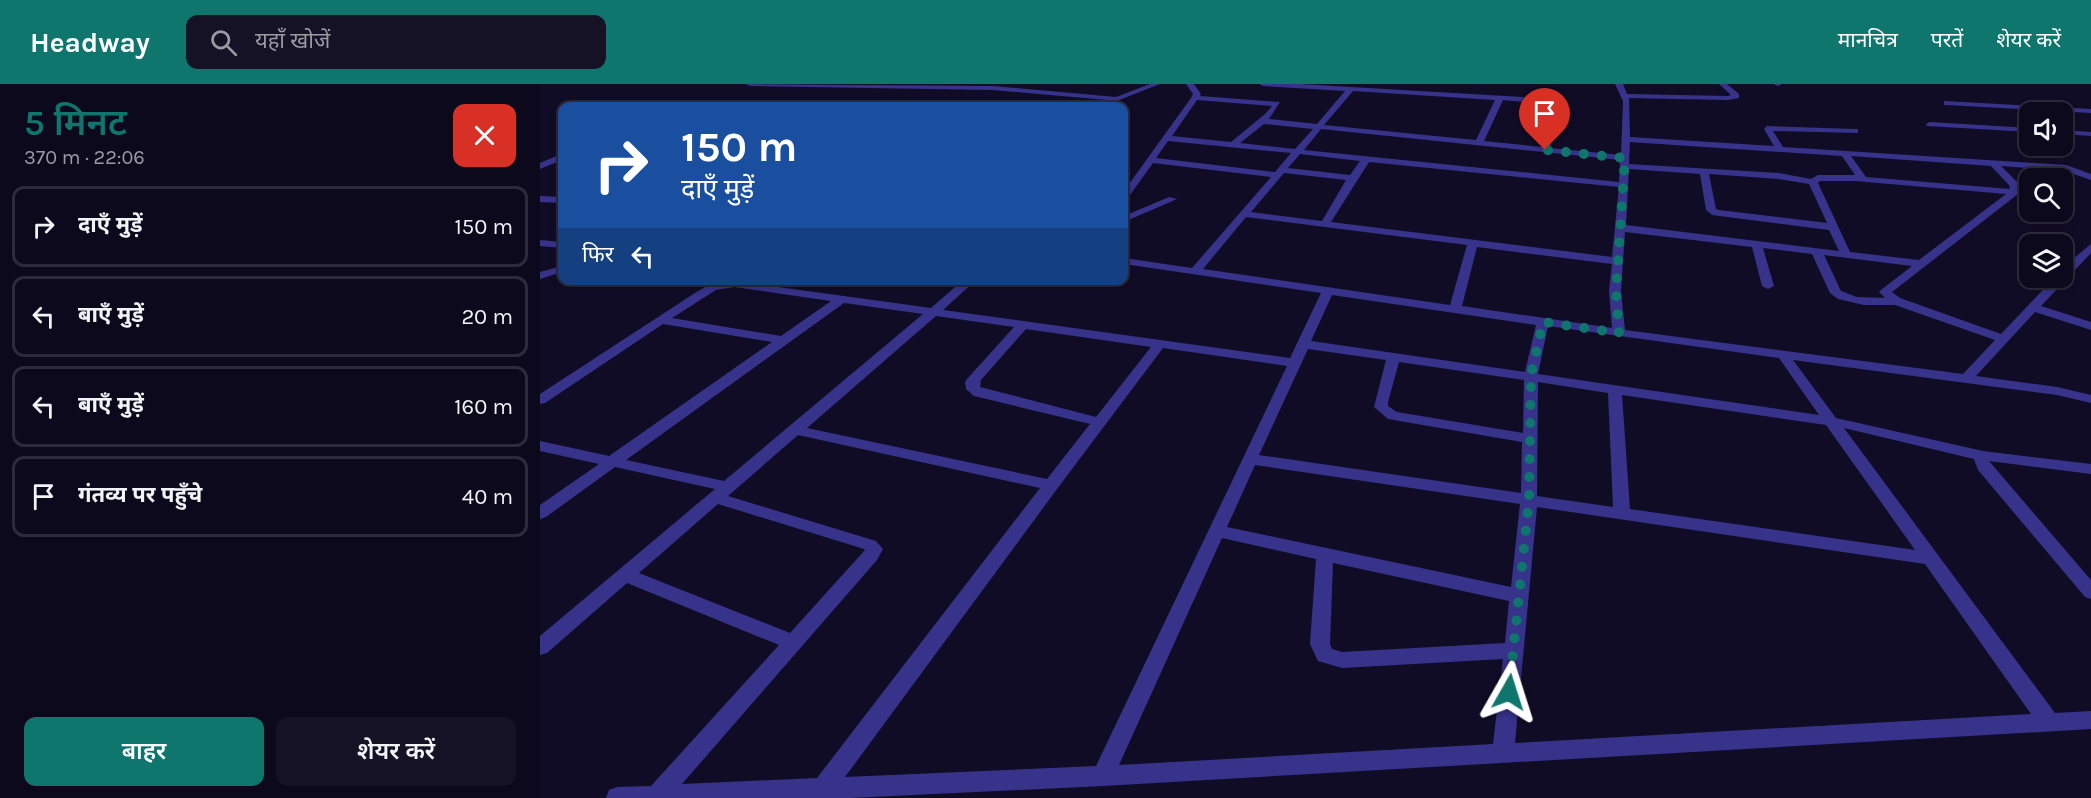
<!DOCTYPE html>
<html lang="hi">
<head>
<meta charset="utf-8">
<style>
	:root { --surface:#0d091c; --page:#161225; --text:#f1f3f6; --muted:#9a9aa3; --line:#2d2a3b; --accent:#0f766e }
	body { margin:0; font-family:Karla,"Noto Sans Devanagari",sans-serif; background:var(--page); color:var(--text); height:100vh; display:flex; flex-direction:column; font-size:22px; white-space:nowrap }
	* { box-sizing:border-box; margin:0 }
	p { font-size:20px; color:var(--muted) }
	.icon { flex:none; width:33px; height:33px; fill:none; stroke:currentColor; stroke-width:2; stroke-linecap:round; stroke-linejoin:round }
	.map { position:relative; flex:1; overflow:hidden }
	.sheet { display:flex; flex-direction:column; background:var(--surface); width:540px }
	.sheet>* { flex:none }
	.guide { position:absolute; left:18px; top:18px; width:570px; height:183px; border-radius:12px; box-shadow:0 3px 9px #0003,0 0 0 2px var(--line); background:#1a4fa0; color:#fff; overflow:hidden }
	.fabs { position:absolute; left:1479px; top:18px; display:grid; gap:12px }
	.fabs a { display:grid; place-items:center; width:54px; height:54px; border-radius:12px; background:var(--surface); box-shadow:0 3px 9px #0003,0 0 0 2px var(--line); font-size:30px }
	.pin { position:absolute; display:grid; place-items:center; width:51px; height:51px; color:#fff; margin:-62px -26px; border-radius:50% 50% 50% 0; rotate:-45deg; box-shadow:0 0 6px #0007 }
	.pin .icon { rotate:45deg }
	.me { position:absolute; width:66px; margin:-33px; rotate:6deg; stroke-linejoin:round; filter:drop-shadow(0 0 4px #0008) }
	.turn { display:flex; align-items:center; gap:21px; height:126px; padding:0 24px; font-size:27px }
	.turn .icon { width:78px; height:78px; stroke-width:2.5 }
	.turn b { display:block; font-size:42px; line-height:51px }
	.then { display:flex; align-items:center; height:57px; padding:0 24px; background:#0003; gap:12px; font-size:22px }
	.round { display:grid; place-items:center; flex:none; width:63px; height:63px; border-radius:12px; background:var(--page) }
	.headline { display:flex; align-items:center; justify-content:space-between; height:102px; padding:0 24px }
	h1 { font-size:36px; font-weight:600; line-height:45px; color:var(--accent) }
	.cta { display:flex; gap:12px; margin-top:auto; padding:12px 24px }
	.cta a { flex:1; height:69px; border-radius:12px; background:var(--accent); color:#fff; font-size:24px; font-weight:600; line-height:69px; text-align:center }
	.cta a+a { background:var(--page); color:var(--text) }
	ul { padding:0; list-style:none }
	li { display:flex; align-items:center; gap:18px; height:81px; margin:0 12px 9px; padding:0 12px; border:3px solid var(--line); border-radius:12px }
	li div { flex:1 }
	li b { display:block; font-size:22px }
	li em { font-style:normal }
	header { display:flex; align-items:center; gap:36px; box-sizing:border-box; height:84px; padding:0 30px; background:var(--accent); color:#fff }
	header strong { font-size:28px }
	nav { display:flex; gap:33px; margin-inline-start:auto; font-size:21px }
	.search { width:420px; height:54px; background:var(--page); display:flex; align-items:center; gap:15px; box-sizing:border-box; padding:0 21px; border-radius:12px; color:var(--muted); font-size:22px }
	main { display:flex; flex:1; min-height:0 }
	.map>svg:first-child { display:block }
</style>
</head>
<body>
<header>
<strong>Headway</strong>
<div class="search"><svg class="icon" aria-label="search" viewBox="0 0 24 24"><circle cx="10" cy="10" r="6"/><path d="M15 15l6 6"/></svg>यहाँ खोजें</div>
<nav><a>मानचित्र</a><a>परतें</a><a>शेयर करें</a></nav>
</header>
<main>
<section class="sheet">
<div class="headline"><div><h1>5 मिनट</h1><p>370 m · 22:06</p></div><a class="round" style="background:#d93025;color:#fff"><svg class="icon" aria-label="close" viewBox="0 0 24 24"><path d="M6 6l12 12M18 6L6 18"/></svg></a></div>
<ul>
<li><svg class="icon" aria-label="right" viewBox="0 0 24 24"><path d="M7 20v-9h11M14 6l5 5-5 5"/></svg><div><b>दाएँ मुड़ें</b></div><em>150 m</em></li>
<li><svg class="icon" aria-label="left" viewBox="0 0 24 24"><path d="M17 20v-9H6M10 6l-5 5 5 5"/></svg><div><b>बाएँ मुड़ें</b></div><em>20 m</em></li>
<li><svg class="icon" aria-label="left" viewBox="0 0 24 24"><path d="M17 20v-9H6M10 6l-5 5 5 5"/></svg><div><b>बाएँ मुड़ें</b></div><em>160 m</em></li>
<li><svg class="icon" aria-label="arrive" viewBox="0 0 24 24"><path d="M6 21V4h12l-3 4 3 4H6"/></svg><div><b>गंतव्य पर पहुँचे</b></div><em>40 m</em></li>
</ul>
<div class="cta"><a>बाहर</a><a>शेयर करें</a></div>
</section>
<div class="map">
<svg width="1551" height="714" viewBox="0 0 1551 714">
	<rect width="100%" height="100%" fill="#110c26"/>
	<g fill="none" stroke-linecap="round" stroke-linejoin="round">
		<path fill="#37338a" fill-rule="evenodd" d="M206 0 453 2 576 13 610 0H620L569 20 565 18 567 16 453 6 210 2Z
			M646 0H654L661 10 660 12 740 18 729 35 777 40 805 7 723 2 719 0H760L1014 15 1023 20 1010 64 1081 71 1083 17 1075 0H1083L1087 10 1188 12 1191 11 1179 0H1187L1199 10V14L1188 16 1089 14 1090 53 1234 62 1224 45 1227 42 1315 45H1318V49L1233 47 1243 63 1526 81 1551 90V96L1525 87 1461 82 1479 100 1478 110 1352 208 1360 214 1461 250 1514 194H1522V184L1551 160V169L1501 222 1551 238V246L1495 228 1436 292 1517 303 1551 311V319L1517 311 1253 276 1296 334 1443 367 1551 380V390L1449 377 1551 496V515L1545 513 1438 386 1434 375 1304 344 1515 629 1551 627V645L563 702 310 714H66L69 706 77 703 111 702 239 561 87 499 7 569 0 571V552L175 405 75 383 6 433 0 435V421L59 380 0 367V357L69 372 232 258 123 240 5 319 0 320V310L158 207 169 201 194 197 391 224 423 196H436L403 226 750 274 781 209 584 180V174L652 184 731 93 613 79 587 115 584 116V107L651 14 653 10ZM813 7 955 16 936 56 784 41ZM657 16 732 22 725 30 691 58 632 52ZM963 16 1015 21 1002 63 944 57ZM724 40 773 45 755 65 700 59ZM781 45 1080 76 1079 98 764 66ZM628 57 751 69 735 88 616 74ZM1090 58 1302 72 1315 91H1278L1271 95 1239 89 1089 80ZM760 70 820 77 810 91 748 84ZM1311 72 1451 82 1469 101 1470 105 1326 93ZM829 78 1079 103 1072 173 791 138ZM1089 85 1160 90 1166 126 1172 131 1289 146 1299 167 1086 141ZM744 89 806 96 782 137 711 128ZM1169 90 1239 95 1269 100 1287 139 1179 126 1176 125ZM1280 97H1315L1466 110 1379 176 1310 168 1278 99ZM706 133 927 161 910 221 663 185ZM1085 148 1212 163 1222 202 1228 205 1234 202 1223 164 1272 170 1290 209 1298 215 1324 221H1355L1455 256 1423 290 1085 246 1081 207ZM937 163 1072 180 1069 207 1072 244 922 222ZM1284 171 1372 182 1341 206 1339 208 1345 214 1317 213 1301 207ZM194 203 291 217 241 252 132 234 176 206ZM792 211 996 241 985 288 771 257ZM304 219 383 230 184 397 86 376ZM396 232 474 243 427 295 425 298 426 305 434 312 550 340 507 395 267 344ZM1008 242 1239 274 1279 331 998 290ZM486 245 611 263 556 333 440 303 441 296ZM623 264 747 282 556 682 305 693 517 405ZM768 265 846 276 834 323 848 335 982 358 981 409 719 371ZM859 278 984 296 983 349 857 328 848 322V318ZM998 298 1068 309 1073 423 997 412ZM1082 311 1286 341 1375 466 1090 425ZM258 351 500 404 277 694 142 700 337 476 343 465 336 457 188 412ZM715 381 980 420 971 503 687 443ZM178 420 324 465 325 466 250 549 99 489ZM997 423 1385 480 1491 630 975 659ZM682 454 776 475 770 560 778 577 802 584 963 575 953 660 579 681ZM793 479 969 517 965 559 802 568 792 565 790 560Z
			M1233 0H1242L1238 2Z
			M1404 17 1551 25V29L1407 21H1404Z
			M1390 38 1490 44V48L1387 42 1386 40Z
			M1522 46 1551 48V52L1522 50Z
			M19 71H22V76L0 85V79Z
			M0 112 22 113V119L0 118Z
			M629 113 637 115 584 138V132Z
			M0 156 22 158V164L0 162Z
			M22 182V188L0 195V188Z"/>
	</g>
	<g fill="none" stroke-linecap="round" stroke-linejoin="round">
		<path stroke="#0f766e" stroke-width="10" stroke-dasharray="0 18" d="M969 608 989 416 991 291 1003 238 1079 249 1076 207 1085 74 1005 66"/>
	</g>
</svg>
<div class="fabs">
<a><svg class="icon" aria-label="sound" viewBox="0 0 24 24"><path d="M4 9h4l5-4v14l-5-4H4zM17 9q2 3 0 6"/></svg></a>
<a><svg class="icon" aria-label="search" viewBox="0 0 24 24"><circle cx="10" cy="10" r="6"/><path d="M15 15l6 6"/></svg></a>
<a><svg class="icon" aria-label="layers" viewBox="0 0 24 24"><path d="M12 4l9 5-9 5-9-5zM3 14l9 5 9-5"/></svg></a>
</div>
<div class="pin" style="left:1005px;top:66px;background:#d93025"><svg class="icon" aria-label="arrive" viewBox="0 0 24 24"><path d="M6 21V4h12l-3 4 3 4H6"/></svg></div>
<svg class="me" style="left:969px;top:608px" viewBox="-20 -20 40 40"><path d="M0-17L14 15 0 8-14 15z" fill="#0f766e" stroke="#fff" stroke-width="4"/></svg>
<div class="guide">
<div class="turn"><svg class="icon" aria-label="right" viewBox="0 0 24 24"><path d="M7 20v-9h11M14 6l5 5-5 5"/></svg><div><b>150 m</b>दाएँ मुड़ें</div></div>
<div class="then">फिर<svg class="icon" aria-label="left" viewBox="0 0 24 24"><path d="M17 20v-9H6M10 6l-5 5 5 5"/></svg></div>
</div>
</div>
</main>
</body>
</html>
